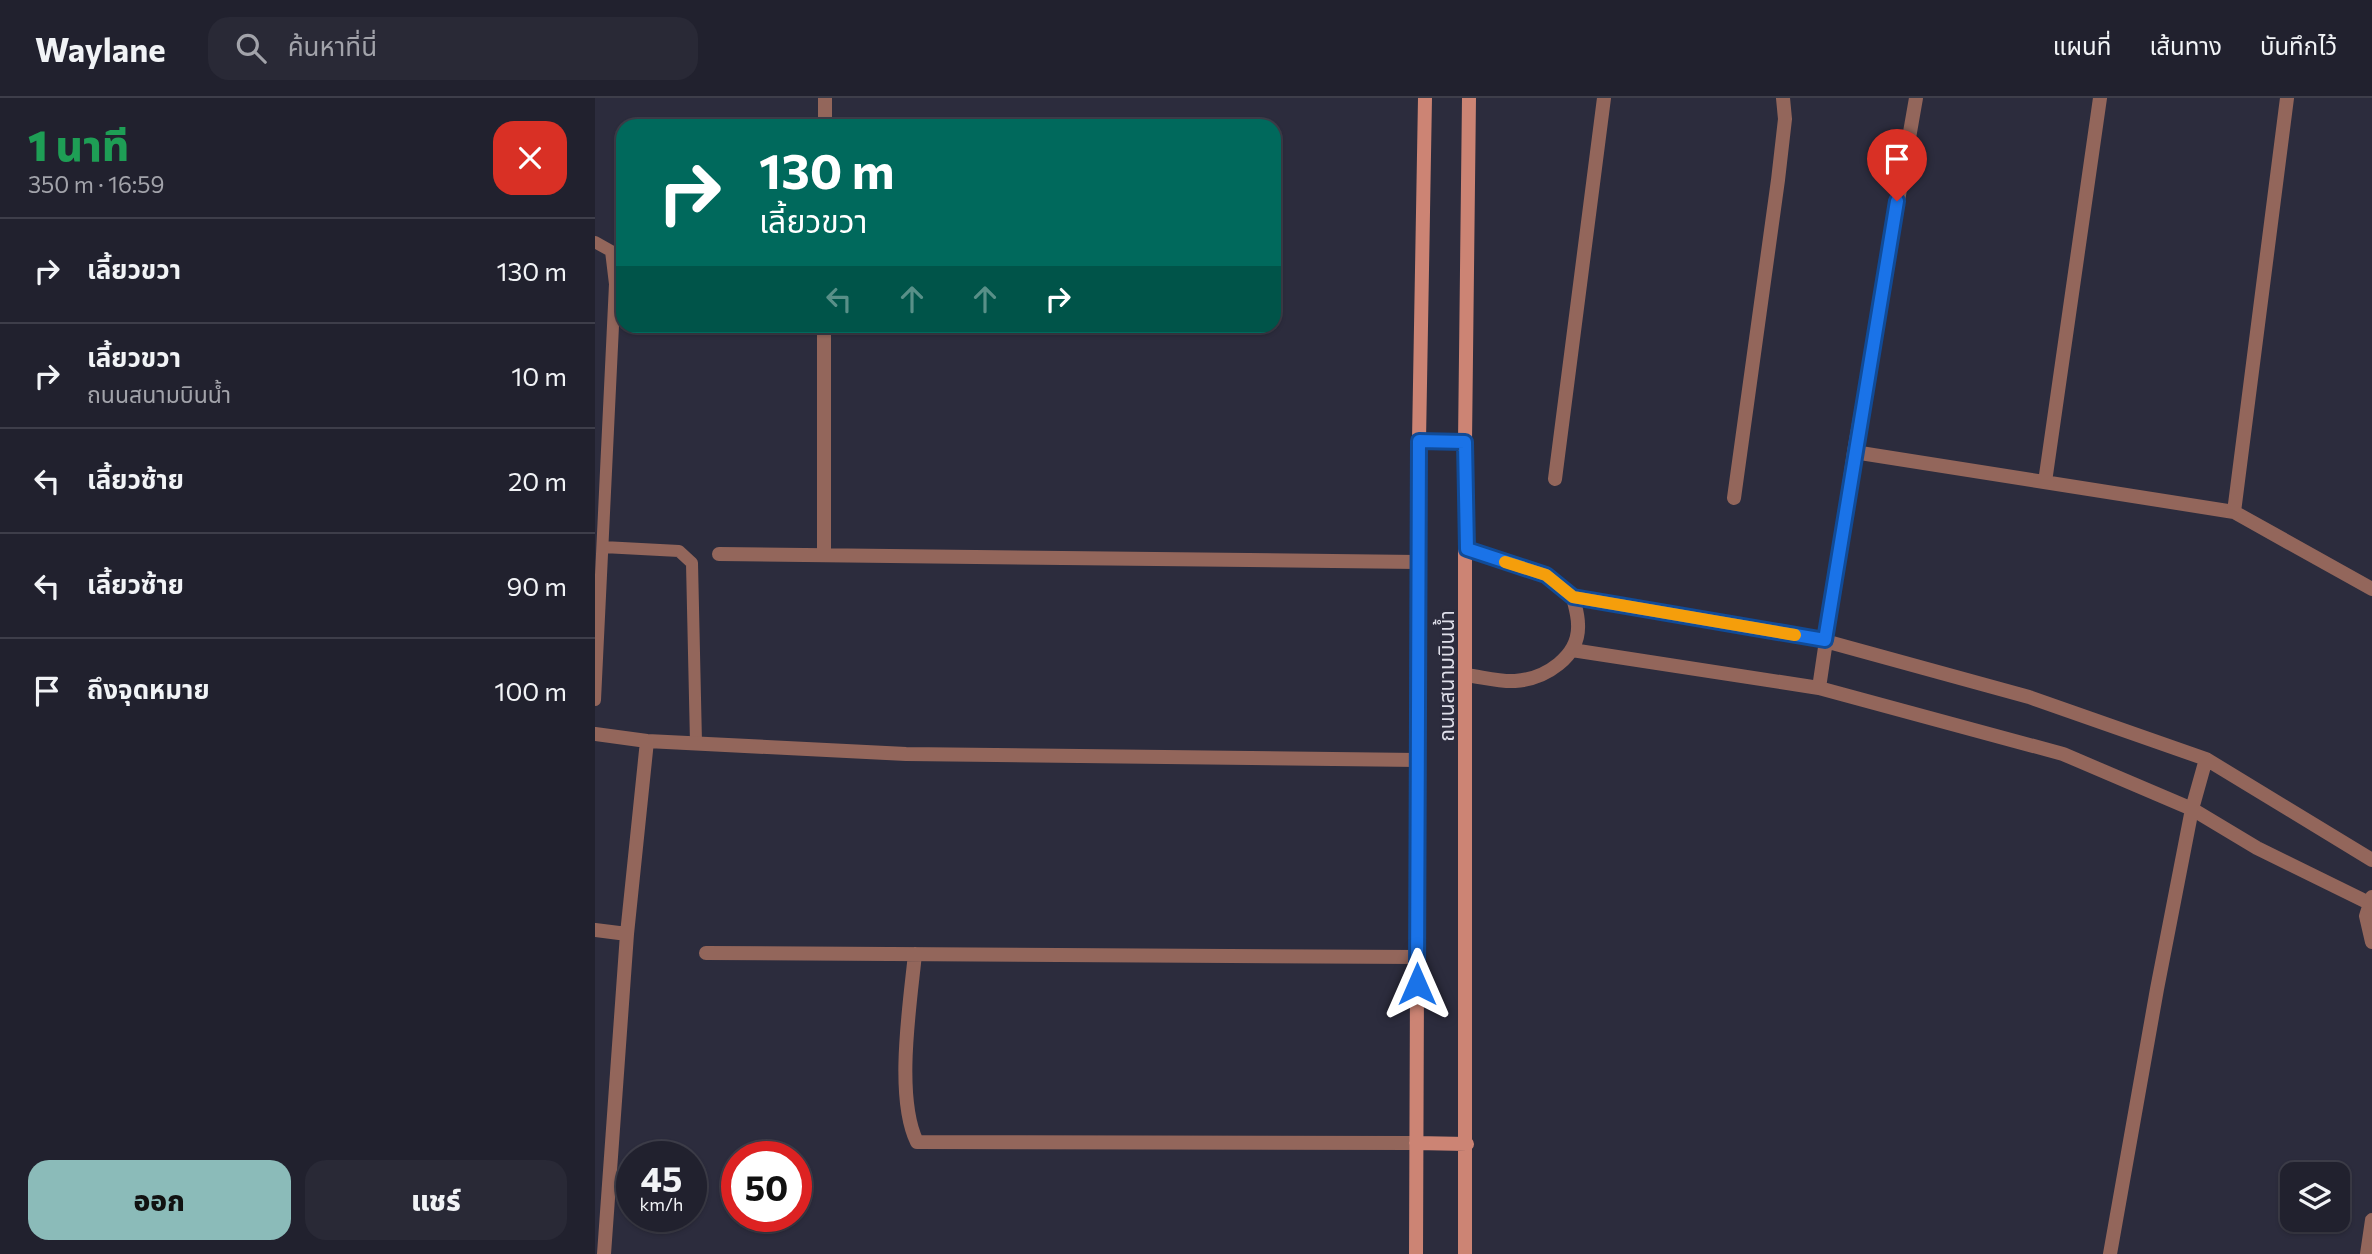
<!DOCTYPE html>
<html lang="th">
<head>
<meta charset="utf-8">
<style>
	:root { --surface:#21212e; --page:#292936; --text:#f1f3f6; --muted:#a2a3aa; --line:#3e3e4a; --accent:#8bbbb9 }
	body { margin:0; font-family:Commissioner,"Noto Sans Thai",sans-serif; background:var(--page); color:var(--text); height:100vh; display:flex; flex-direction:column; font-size:26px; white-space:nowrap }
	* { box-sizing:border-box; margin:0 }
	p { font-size:23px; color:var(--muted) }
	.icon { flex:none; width:38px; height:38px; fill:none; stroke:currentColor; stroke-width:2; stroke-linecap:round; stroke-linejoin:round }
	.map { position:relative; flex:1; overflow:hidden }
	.drawer { display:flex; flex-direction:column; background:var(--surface); width:595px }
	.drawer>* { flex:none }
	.hud { position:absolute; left:21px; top:21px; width:665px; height:214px; border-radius:21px; box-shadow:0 2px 5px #0004,0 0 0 2px var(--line); background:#00695c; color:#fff; overflow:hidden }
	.controls { position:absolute; left:1685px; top:1064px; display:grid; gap:14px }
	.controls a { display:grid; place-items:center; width:70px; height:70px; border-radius:14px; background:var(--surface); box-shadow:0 2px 5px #0004,0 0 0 2px var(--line); font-size:35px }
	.speed { position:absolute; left:21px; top:1043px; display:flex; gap:14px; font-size:35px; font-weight:700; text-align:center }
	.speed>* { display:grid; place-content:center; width:91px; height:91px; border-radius:50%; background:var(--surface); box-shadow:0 2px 5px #0004,0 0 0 2px var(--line); line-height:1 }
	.speed small { font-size:18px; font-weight:400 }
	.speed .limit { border:10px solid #d22; background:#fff; color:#111 }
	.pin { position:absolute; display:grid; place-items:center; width:60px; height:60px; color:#fff; margin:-72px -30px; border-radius:50% 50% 50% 0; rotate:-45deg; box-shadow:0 0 7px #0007 }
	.pin .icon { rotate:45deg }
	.me { position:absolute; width:77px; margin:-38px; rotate:0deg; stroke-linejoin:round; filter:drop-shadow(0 0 5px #0008) }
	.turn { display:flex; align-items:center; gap:24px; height:147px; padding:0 28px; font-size:32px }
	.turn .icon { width:91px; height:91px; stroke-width:2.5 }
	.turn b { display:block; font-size:49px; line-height:60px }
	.lanes { display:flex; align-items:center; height:66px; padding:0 28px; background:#0003; justify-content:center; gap:35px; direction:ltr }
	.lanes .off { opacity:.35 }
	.round { display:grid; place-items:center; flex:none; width:74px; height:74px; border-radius:21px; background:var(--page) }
	.summary { display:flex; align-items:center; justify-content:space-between; height:119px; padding:0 28px }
	h1 { font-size:42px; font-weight:800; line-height:52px; color:#1e9e55 }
	.action { display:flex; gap:14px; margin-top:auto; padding:14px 28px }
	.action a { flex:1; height:80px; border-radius:21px; background:var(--accent); color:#111; font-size:28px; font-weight:800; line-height:80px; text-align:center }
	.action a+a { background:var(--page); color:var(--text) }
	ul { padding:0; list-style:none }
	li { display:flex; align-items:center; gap:21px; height:105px; padding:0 28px; border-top:2px solid var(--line) }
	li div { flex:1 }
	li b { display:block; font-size:26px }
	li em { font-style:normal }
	header { display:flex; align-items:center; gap:42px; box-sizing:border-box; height:98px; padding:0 35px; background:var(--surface); border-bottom:2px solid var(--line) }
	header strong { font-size:33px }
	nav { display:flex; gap:38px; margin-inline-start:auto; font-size:24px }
	.search { width:490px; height:63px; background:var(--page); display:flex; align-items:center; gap:18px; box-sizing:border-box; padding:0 24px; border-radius:21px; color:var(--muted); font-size:26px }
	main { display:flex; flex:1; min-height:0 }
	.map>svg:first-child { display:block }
</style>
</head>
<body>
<header>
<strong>Waylane</strong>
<div class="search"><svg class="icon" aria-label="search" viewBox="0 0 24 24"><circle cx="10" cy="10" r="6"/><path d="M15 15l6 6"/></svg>ค้นหาที่นี่</div>
<nav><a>แผนที่</a><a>เส้นทาง</a><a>บันทึกไว้</a></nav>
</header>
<main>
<section class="drawer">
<div class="summary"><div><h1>1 นาที</h1><p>350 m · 16:59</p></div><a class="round" style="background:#d93025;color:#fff"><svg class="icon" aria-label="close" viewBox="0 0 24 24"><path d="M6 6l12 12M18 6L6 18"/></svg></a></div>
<ul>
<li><svg class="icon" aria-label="right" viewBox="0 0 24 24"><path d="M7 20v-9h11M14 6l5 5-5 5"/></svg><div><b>เลี้ยวขวา</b></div><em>130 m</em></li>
<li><svg class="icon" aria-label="right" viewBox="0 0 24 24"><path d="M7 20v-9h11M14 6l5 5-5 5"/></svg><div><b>เลี้ยวขวา</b><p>ถนนสนามบินน้ำ</p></div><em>10 m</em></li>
<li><svg class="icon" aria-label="left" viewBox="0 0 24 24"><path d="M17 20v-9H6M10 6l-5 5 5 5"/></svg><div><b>เลี้ยวซ้าย</b></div><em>20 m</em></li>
<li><svg class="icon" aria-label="left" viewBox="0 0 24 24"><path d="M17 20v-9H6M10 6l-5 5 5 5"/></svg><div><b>เลี้ยวซ้าย</b></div><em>90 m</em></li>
<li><svg class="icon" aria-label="arrive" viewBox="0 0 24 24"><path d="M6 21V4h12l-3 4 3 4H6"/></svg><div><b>ถึงจุดหมาย</b></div><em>100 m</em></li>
</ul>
<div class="action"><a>ออก</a><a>แชร์</a></div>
</section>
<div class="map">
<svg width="1777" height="1156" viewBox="0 0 1777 1156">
	<rect width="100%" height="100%" fill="#2c2c3d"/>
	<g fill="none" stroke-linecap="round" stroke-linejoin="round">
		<path stroke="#93665b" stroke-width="12" d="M0 144 16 153 20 186 0 602
			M8 449 84 453 97 465 101 645"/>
		<path stroke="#93665b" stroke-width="14" d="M230 28V0
			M1259 354 1639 414 1777 491
			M960 381 1009 0
			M1450 384 1505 0
			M1139 400 1183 82 1190 21 1188 0
			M1639 414 1692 0
			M124 456 823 464
			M229 456V228
			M978 499 1230 543 1434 599 1611 661 1777 762
			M977 552 1224 590 1468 656 1597 711 1662 750 1774 805
			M871 577C887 579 905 584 920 583 950 581 985 559 983 526 983 517 980 508 978 499L951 477 872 451
			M1224 590 1259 354 1321 0
			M0 636 52 643 311 656 823 662
			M1777 799 1771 818 1777 844
			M0 832 32 836
			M111 855 822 859
			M320 856C315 906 300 999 322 1044L821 1045
			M9 1156 32 836 52 643
			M1515 1156 1562 891 1597 711 1611 661
			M1772 1156 1777 1122"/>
		<path stroke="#cc8474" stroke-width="14" d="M824 343 870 344
			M821 1045 872 1046
			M821 1156 824 343 830 0
			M870 1156V344L874 0"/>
	</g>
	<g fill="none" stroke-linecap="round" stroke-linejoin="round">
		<g stroke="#114b97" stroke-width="18">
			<path id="route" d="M822 886 824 343 870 344 872 451 951 477 978 499 1230 542 1302 103"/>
		</g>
		<use href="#route" stroke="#1a73e8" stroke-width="12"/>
		<path stroke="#f59e0b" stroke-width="12" d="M910 464 951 477 978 499 1200 537"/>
	</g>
	<g text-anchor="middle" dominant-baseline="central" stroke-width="5" stroke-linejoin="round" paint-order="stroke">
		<g font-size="21" fill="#dedee9" stroke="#2c2c3d">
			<text transform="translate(850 578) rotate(-90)">ถนนสนามบินน้ำ</text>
		</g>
	</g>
</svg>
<div class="controls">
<a><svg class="icon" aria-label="layers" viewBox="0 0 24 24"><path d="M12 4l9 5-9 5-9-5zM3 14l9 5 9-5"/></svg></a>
</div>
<div class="speed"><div>45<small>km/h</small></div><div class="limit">50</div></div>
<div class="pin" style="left:1302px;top:103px;background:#d93025"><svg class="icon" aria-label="arrive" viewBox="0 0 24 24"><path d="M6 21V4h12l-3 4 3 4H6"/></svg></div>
<svg class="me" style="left:822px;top:886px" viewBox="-20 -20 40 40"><path d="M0-17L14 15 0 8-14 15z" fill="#1a73e8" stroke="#fff" stroke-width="4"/></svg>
<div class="hud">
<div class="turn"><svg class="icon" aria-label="right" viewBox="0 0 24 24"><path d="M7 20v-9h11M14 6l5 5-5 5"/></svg><div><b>130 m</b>เลี้ยวขวา</div></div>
<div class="lanes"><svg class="icon off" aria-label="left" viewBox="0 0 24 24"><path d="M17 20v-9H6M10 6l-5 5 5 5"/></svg><svg class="icon off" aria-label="ahead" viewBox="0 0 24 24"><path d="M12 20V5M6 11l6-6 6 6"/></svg><svg class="icon off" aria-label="ahead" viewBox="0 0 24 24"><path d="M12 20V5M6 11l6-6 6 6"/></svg><svg class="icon" aria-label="right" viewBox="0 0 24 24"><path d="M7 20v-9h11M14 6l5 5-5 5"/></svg></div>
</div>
</div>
</main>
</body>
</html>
